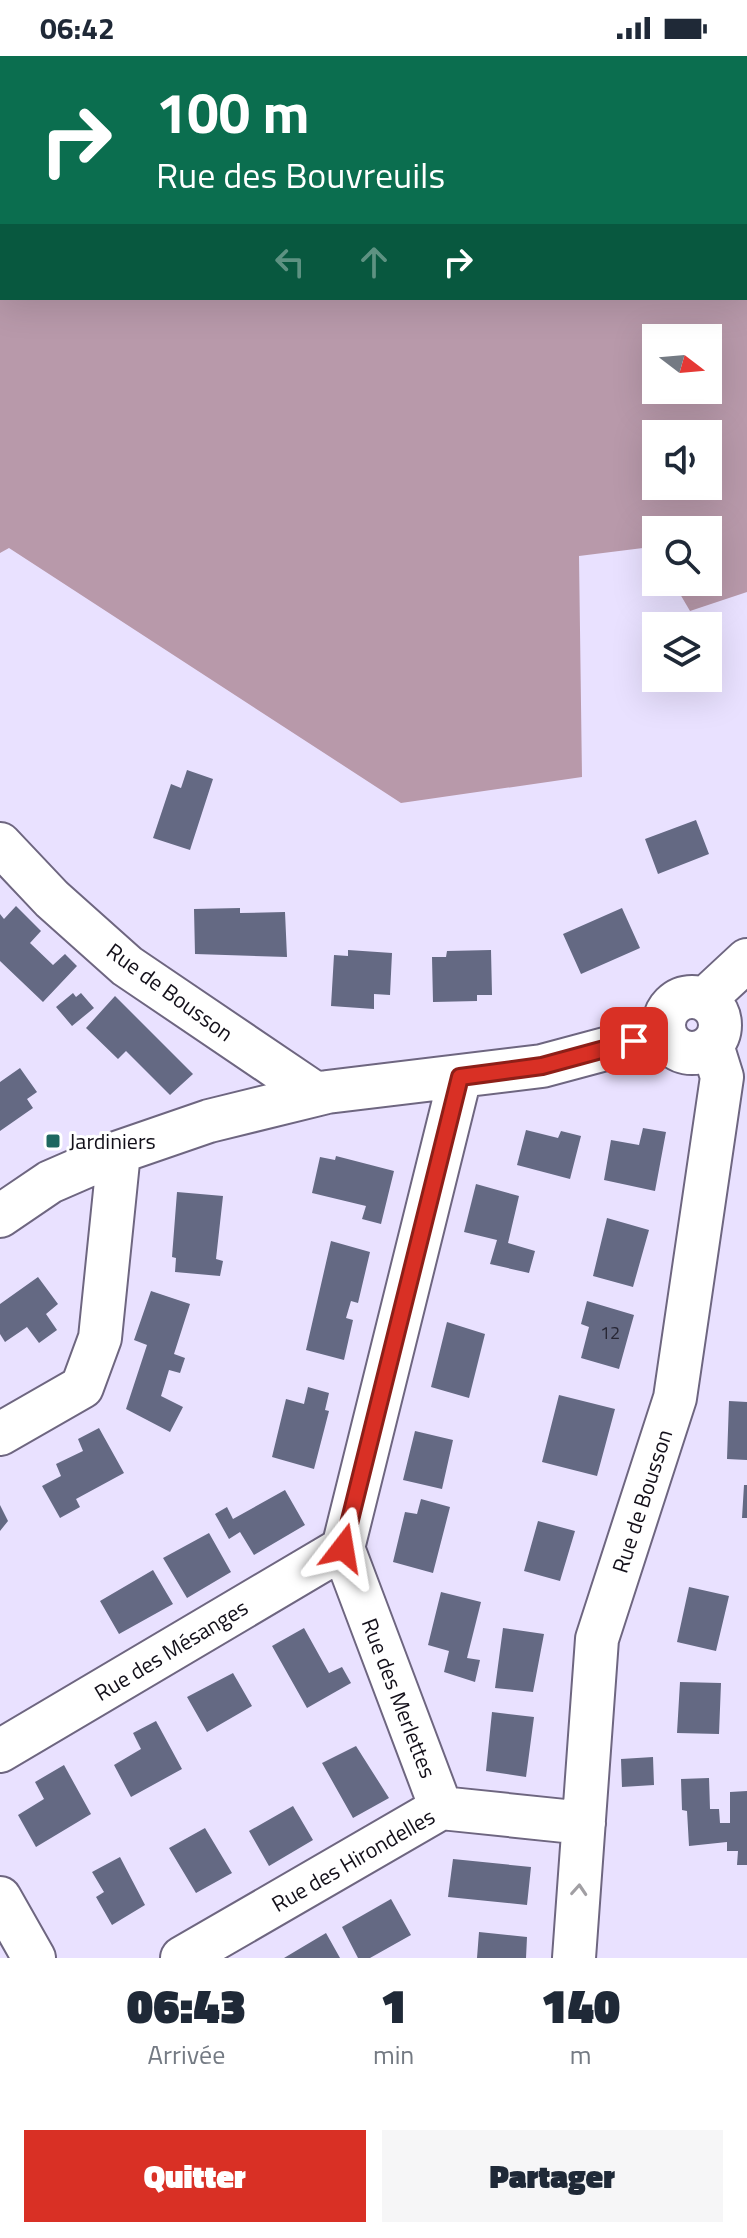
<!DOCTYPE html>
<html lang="fr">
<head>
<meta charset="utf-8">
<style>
	:root { --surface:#fff; --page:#f6f6f7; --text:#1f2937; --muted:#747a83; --accent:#d93025 }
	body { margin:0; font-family:"Titillium Web",sans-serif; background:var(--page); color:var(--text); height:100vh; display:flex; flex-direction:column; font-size:30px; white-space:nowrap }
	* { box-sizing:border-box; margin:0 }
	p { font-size:26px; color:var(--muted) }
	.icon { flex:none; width:44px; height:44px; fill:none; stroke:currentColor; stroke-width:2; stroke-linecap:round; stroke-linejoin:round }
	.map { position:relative; height:1902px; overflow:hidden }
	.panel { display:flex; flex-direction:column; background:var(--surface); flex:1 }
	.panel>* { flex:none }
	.banner { position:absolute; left:0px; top:0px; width:748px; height:244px; box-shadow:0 8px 32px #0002; background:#0b6e4f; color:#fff; overflow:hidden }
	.needle { width:52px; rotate:106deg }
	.controls { position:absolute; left:642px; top:268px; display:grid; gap:16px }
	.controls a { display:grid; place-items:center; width:80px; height:80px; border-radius:0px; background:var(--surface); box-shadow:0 8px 32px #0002; font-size:40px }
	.pin { position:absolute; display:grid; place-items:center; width:68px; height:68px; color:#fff; margin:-34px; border-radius:16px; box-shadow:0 4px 12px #0006 }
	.me { position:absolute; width:88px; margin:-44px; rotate:14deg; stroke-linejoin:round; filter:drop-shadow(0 0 6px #0008) }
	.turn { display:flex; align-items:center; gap:28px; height:168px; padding:0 24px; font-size:36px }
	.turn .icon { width:104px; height:104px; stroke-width:2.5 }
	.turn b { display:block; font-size:56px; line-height:68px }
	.lanes { display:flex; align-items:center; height:76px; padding:0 24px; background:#0003; justify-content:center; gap:40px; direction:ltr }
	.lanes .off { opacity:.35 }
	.eta { display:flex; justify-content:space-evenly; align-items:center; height:136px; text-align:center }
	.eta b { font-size:48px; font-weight:800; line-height:56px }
	.action { display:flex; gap:16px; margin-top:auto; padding:16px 24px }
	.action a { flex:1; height:92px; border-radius:0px; background:var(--accent); color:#fff; font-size:32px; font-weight:800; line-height:92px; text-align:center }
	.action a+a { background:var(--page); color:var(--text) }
	.status { display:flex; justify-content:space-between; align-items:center; height:56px; padding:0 40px; background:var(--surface); direction:ltr }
	.status svg { height:22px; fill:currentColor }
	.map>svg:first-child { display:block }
</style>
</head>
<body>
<div class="status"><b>06:42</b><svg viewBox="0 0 49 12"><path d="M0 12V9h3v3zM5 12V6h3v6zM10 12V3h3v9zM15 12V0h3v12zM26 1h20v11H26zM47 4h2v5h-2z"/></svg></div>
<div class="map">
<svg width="747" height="1902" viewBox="0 0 747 1902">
	<rect width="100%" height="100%" fill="#e9e1ff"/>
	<path fill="#b899aa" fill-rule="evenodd" d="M0 0H747V536L690 555 673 526H708V474H656V499L651 491 579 500 582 721 401 747 9 492 0 497ZM2 2H746V242H2ZM656 282H708V334H656ZM656 378H708V430H656Z"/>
	<path fill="#646983" d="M187 714 213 723 190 794 153 782 171 728 181 732Z
		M696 764 709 798 658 818 645 783Z
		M16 850 41 875 30 887 53 909 65 898 77 910 43 946 0 905V858L4 863Z
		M240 852V857L285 856 287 901 195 898 194 853Z
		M622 852 640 892 581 918 563 878Z
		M348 894 392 897 390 939 374 938V953L331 950 334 899 348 900Z
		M491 894 492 939H477V945L433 946 432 901H446L447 895Z
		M73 937 76 941 81 937 94 952 72 970 56 951Z
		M115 940 193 1018 170 1039 126 995 118 1003 86 972Z
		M20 1012 37 1036 27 1043 33 1052 0 1075V1026Z
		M643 1072 666 1076 655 1135 604 1124 611 1084 639 1089Z
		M526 1074 558 1082 561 1075 581 1080 570 1123 517 1109Z
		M336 1100 394 1115 381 1168 362 1163 366 1150 312 1137 320 1101 335 1104Z
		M476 1128 519 1140 508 1187 535 1195 529 1217 490 1208 497 1184 464 1176Z
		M177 1136 223 1140 216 1203 223 1205 220 1220 175 1216 176 1202 172 1201Z
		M607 1162 649 1174 633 1231 593 1220Z
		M331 1185 370 1196 358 1247 351 1245 346 1262 353 1264 344 1304 306 1294Z
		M38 1221 58 1248 46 1258 57 1274 39 1287 27 1271 5 1286 0 1278V1248Z
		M151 1235 190 1248 174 1298 185 1302 180 1317 169 1314 161 1340 183 1351 170 1376 126 1353 147 1289 134 1284Z
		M587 1245 634 1259 619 1313 581 1302 589 1271 581 1268Z
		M447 1266 485 1278 469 1342 431 1331Z
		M308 1331 329 1337 325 1354 329 1355 314 1413 272 1401 286 1343 304 1348Z
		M559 1339 615 1353 597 1420 542 1406Z
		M729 1345 747 1346V1404L727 1403Z
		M99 1372 124 1417 76 1443 80 1451 60 1462 42 1430 61 1420 56 1408 83 1395 78 1383Z
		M415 1375 453 1384 442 1433 403 1424Z
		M744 1429H747V1462H742Z
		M285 1434 305 1469 254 1499 240 1476 229 1483 215 1458 227 1451 233 1463Z
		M421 1443 450 1451 433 1517 393 1506 405 1456 417 1458Z
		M0 1449 8 1465 0 1475Z
		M538 1465 575 1475 560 1525 524 1515Z
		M209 1477 231 1516 187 1542 163 1502Z
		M153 1514 173 1548 119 1578 100 1545Z
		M689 1531 729 1540 716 1595 677 1586Z
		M441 1536 481 1546 467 1602 480 1604 475 1626 444 1616 449 1595 428 1589Z
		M304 1572 329 1617 342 1611 351 1627 307 1652 272 1590Z
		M503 1572 544 1578 533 1636 495 1632Z
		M233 1617 252 1650 207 1676 187 1641Z
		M680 1626 721 1627 719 1678 677 1677Z
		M492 1656 534 1661 526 1721 486 1715Z
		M156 1665 182 1713 131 1741 114 1709 141 1693 133 1677Z
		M356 1690 389 1742 353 1762 322 1707Z
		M653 1701 654 1729 622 1731 621 1703Z
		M64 1709 91 1758 36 1791 18 1759 44 1743 35 1726Z
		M709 1722 710 1753H719L720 1767H730V1736L747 1735V1809H737L738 1795H727V1786L689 1790 687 1755 682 1754 681 1723Z
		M293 1750 313 1784 269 1810 249 1775Z
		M205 1772 232 1817 196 1837 169 1792Z
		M120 1801 145 1849 112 1869 96 1841 104 1836 92 1816Z
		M453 1803 531 1811 527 1849 448 1841Z
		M391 1843 411 1879 370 1902H358L342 1871Z
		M479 1876 527 1881 526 1902H477Z
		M326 1877 340 1902H284Z"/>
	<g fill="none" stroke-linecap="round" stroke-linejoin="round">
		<g stroke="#6e6680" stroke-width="46">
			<path id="minor" d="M0 788 52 843 127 910 316 1038
				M664 969a28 28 0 1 1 56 0a28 28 0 1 1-56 0Z
				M705 943 747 904
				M0 1160 50 1126 119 1096 209 1065 327 1036 542 1010 665 977
				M0 1378 82 1331 100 1282 119 1096
				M0 1695 343 1492
				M441 1752 343 1492 460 1021
				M0 1842 34 1902
				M182 1902 441 1752 584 1767
				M574 1902 597 1583 675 1342 722 1021 712 989"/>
		</g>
		<use href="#minor" stroke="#fff" stroke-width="42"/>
	</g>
	<defs><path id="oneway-chevron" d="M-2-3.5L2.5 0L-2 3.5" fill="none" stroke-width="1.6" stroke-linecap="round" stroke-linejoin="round" transform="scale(2)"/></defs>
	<use stroke="#a19fa3" href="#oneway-chevron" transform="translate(579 1834) rotate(-86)"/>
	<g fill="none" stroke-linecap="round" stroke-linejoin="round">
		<g stroke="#8d1f18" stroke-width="20">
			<path id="route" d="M343 1492 460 1021 542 1010 634 985"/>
		</g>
		<use href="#route" stroke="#d93025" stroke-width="14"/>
	</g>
	<rect fill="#1e6860" stroke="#fff" stroke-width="3" x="45" y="1077" width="16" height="16" rx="4"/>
	<g text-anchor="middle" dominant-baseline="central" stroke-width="6" stroke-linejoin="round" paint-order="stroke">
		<g font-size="18" fill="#272634">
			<text x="610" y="1276">12</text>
		</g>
		<g font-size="22" fill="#13101a" stroke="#fff">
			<text transform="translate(170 936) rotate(36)">Rue de Bousson</text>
			<text transform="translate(642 1445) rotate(-72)">Rue de Bousson</text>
			<text transform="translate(171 1594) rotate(-31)">Rue des Mésanges</text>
			<text transform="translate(399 1642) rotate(69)">Rue des Merlettes</text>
			<text transform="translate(353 1804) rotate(-30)">Rue des Hirondelles</text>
		</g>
		<g font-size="22" fill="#13101a" stroke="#fff" text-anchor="start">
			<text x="69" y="1085">Jardiniers</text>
		</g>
	</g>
</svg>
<div class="controls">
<a><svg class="needle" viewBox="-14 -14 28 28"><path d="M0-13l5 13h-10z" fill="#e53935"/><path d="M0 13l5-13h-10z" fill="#747a83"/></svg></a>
<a><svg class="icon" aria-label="sound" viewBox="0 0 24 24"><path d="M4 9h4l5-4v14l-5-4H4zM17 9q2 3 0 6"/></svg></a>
<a><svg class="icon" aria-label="search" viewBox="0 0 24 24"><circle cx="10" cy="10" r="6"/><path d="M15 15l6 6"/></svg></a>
<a><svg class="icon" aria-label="layers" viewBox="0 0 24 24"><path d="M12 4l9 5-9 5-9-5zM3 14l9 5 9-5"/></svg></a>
</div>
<div class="pin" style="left:634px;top:985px;background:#d93025"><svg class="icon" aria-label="arrive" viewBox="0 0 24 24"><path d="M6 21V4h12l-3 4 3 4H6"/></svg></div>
<svg class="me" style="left:343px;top:1492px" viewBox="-20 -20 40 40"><path d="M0-17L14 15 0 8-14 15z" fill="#d93025" stroke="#fff" stroke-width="4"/></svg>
<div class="banner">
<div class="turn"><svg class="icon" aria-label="right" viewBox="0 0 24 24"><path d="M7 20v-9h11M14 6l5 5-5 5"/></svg><div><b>100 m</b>Rue des Bouvreuils</div></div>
<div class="lanes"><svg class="icon off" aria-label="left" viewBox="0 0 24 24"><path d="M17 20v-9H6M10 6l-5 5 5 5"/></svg><svg class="icon off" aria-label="ahead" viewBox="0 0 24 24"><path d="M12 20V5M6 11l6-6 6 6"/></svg><svg class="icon" aria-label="right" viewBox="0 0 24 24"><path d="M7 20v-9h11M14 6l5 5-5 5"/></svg></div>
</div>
</div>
<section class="panel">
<div class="eta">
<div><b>06:43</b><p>Arrivée</p></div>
<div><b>1</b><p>min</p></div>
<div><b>140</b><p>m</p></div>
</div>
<div class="action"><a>Quitter</a><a>Partager</a></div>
</section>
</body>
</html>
